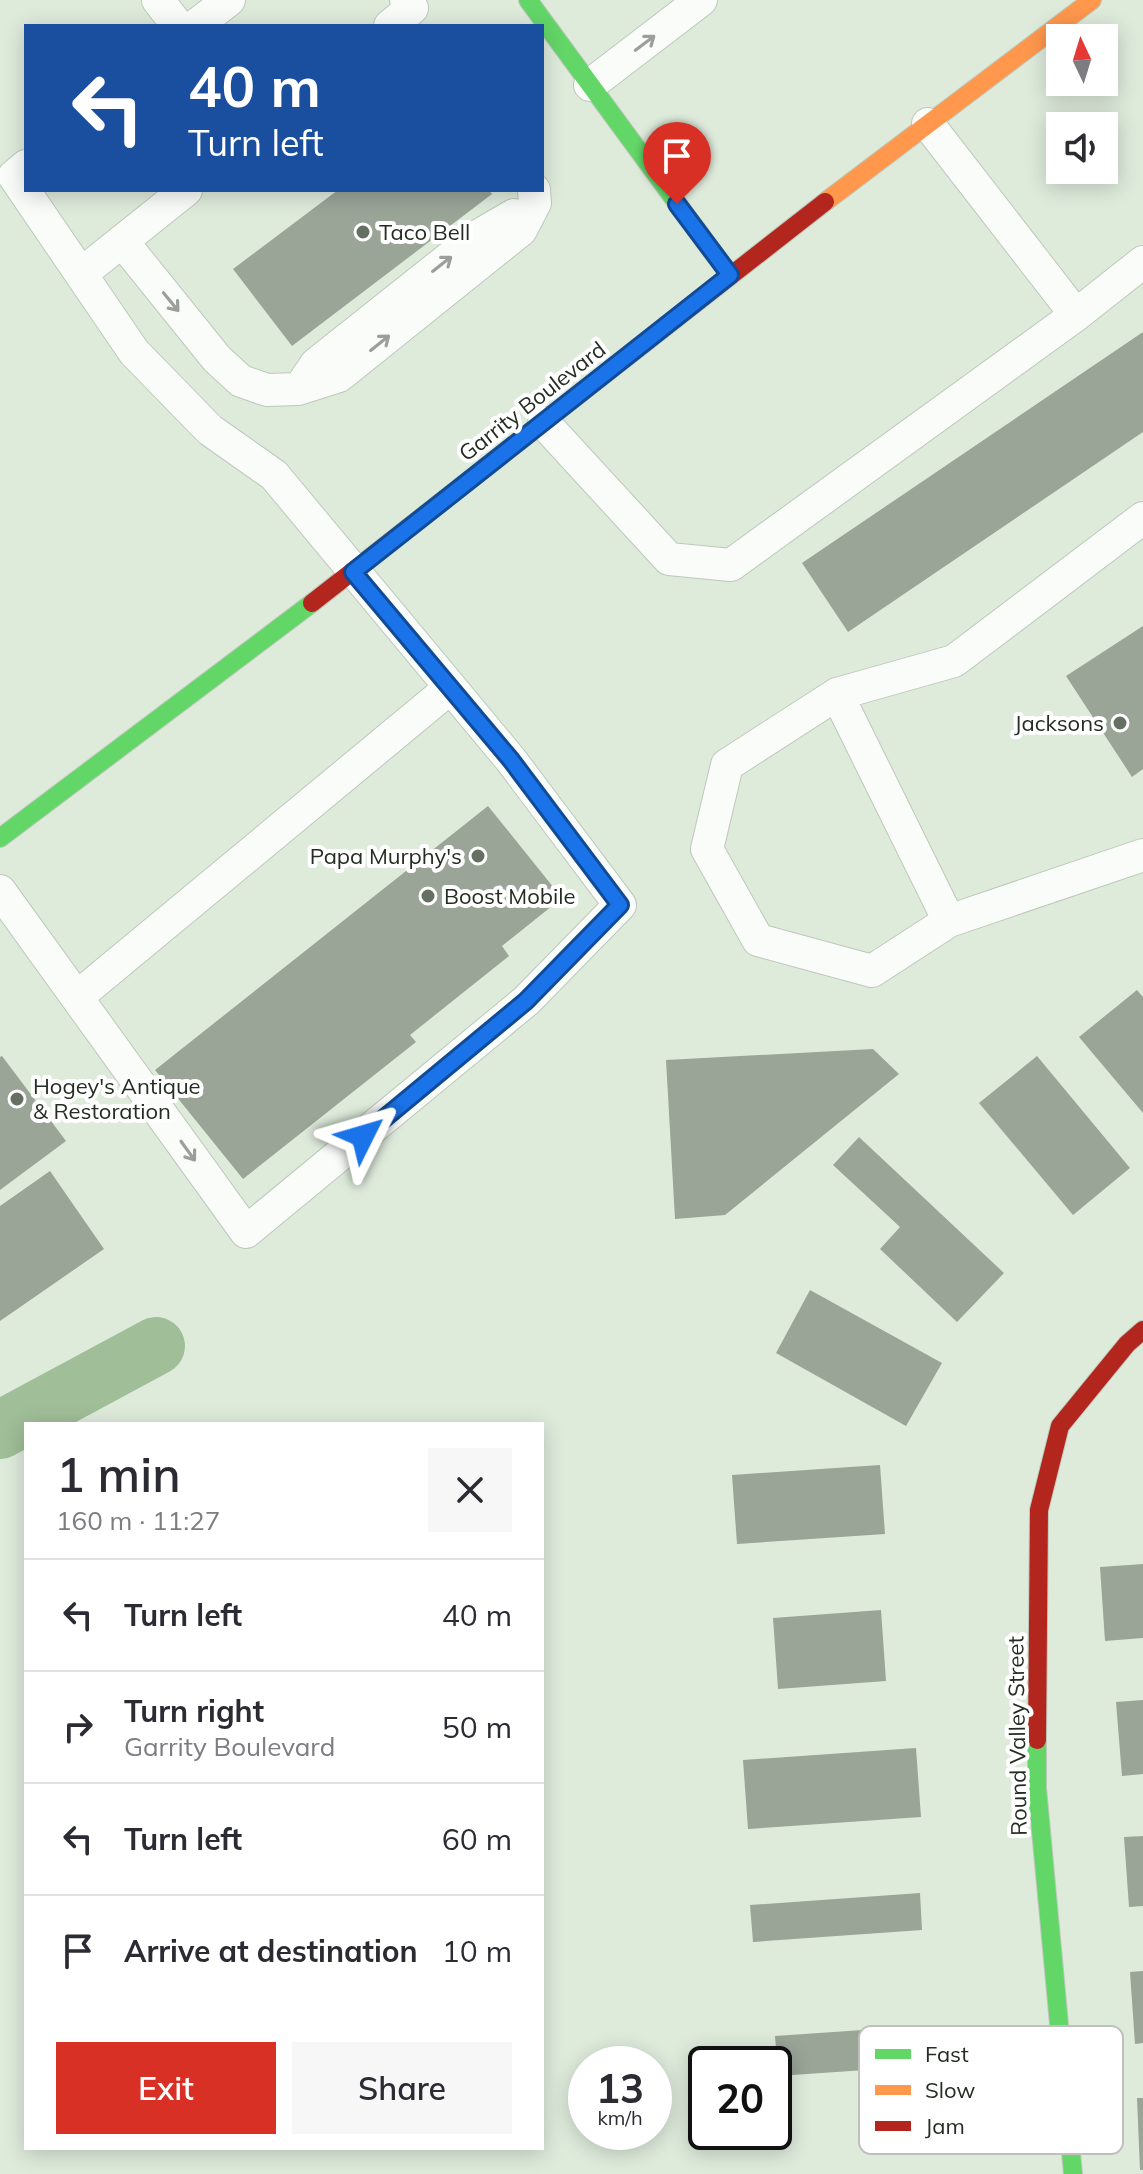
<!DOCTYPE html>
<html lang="en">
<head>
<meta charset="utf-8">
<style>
	:root { --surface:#fff; --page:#f7f7f7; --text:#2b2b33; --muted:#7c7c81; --line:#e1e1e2; --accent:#d93025 }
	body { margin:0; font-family:Mulish,sans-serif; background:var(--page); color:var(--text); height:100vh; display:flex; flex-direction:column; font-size:30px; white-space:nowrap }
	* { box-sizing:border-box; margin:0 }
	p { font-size:26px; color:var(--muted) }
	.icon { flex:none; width:44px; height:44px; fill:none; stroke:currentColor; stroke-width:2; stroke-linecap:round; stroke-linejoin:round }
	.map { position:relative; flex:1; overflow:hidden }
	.panel { position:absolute; left:24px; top:1422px; width:520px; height:728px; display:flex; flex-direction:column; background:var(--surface); border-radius:0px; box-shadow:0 4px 20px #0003 }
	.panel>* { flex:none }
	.guide { position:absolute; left:24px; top:24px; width:520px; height:168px; border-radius:0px; box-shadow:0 4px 20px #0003; background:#1a4fa0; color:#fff; overflow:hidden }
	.needle { width:52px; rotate:356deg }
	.controls { position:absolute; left:1046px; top:24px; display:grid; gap:16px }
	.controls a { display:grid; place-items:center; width:72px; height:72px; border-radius:0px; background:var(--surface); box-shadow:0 4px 20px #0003; font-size:40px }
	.speed { position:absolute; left:568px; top:2046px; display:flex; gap:16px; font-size:40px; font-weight:700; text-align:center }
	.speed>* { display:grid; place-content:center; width:104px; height:104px; border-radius:50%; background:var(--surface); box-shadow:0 4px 20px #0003; line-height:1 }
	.speed small { font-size:20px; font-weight:400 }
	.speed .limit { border:4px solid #111; border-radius:12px; background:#fff; color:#111 }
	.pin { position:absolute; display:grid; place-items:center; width:68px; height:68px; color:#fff; margin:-82px -34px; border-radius:50% 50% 50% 0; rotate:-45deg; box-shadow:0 0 8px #0007 }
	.pin .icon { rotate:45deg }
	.me { position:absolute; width:88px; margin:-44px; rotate:50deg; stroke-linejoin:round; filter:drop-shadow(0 0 6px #0008) }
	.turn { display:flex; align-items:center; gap:28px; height:168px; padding:0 32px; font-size:36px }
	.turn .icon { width:104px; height:104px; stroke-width:2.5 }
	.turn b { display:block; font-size:56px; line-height:68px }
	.round { display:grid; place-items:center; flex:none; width:84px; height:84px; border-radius:0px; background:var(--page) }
	.headline { display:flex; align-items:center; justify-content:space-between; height:136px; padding:0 32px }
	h1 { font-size:48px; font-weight:600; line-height:60px }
	.button { display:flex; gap:16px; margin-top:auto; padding:16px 32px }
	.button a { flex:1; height:92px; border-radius:0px; background:var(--accent); color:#fff; font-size:32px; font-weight:600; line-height:92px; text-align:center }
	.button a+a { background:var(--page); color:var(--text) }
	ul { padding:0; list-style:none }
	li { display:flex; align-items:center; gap:24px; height:112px; padding:0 32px; border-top:2px solid var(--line) }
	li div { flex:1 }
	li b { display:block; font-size:30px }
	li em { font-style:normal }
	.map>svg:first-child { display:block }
</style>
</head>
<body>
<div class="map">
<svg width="1143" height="2174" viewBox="0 0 1143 2174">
	<rect width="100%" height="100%" fill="#deebdb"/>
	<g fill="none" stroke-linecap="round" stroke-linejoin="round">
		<path stroke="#a0be98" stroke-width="58" d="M0 1430 156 1346"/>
	</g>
	<path fill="#9aa497" d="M338 190H489L492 194 292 346 233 269Z
		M1143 332V432L848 632 802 563Z
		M1143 626V769L1132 777 1066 676Z
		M488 806 562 898 502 946 509 956 410 1035 416 1042 243 1179 155 1070Z
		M1137 990 1143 997V1113L1079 1037Z
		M873 1049 899 1074 725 1215 675 1219 666 1060Z
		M2 1056 66 1141 0 1190V1057Z
		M1037 1056 1130 1168 1073 1215 979 1103Z
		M859 1137 1004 1273 957 1322 880 1249 900 1227 833 1165Z
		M50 1171 104 1249 0 1321V1206Z
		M810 1290 942 1363 906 1426 776 1353Z
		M880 1465 885 1534 737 1544 732 1475Z
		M1143 1564V1638L1105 1641 1100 1567Z
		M881 1610 886 1681 778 1689 773 1618Z
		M1143 1700V1774L1122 1776 1116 1702Z
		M916 1748 921 1817 748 1829 743 1760Z
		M1143 1836V1906L1129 1907 1124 1837Z
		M920 1893 922 1930 753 1942 750 1905Z
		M1143 1971V2043L1135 2044 1130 1972Z
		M921 2026 924 2066 778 2076 775 2036Z
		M1137 2098H1143V2170H1140Z"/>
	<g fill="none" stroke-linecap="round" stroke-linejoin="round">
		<g stroke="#bdc8bb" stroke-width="34">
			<path id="lane" d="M158 0 178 26
				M195 26 229 0
				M390 26 412 8 406 0
				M590 85 701 0
				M928 124 1076 315
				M122 241 217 359 241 381 267 390 298 389 339 376 521 230 535 203 534 190
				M81 274 186 190
				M300 388 316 364 476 237 514 215
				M544 423 669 559 731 565 1076 315 1143 262
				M837 694 949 921 872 971 758 940 707 849 727 765 837 694 954 661 1143 518
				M0 891 246 1232 526 1001 620 905 511 760 274 475 210 430 134 352 14 176 26 166
				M949 921 1143 855
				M77 997 450 688"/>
		</g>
		<g stroke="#bdc8bb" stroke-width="20">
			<path id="fast" d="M528 0 730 275
				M0 838 312 603
				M1037 1740V1788L1073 2174"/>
		</g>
		<g stroke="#bdc8bb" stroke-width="20">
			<path id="slow" d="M825 202 1092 0"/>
		</g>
		<g stroke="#bdc8bb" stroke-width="20">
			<path id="jam" d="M312 603 825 202
				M1037 1740 1039 1510 1060 1426 1127 1344 1143 1330"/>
		</g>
		<use href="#lane" stroke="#fafcfa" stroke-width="32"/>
		<use href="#fast" stroke="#63d668" stroke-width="18"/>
		<use href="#slow" stroke="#ff974d" stroke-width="18"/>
		<use href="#jam" stroke="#b3261e" stroke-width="18"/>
	</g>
	<defs><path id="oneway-shaft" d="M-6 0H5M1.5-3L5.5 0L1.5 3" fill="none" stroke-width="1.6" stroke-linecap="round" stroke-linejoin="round" transform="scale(2)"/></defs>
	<g stroke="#9a9f99">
		<use href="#oneway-shaft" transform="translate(645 43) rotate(-37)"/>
		<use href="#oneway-shaft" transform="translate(442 264) rotate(-38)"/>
		<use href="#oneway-shaft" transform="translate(171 302) rotate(51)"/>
		<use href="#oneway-shaft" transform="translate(380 343) rotate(-39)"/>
		<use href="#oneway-shaft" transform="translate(188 1151) rotate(54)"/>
	</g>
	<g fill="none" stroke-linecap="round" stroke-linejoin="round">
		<g stroke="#114b97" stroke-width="20">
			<path id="route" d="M363 1136 526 1001 620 905 511 760 353 572 730 275 677 204"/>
		</g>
		<use href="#route" stroke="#1a73e8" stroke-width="14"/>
	</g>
	<g fill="#657063" stroke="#fff" stroke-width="3">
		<circle cx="363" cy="232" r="8"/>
		<circle cx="1120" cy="723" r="8"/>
		<circle cx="478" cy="856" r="8"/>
		<circle cx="428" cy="896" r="8"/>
		<circle cx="17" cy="1099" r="8"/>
	</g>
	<g text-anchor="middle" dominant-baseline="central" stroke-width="8" stroke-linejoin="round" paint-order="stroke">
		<g font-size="22" fill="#242d22" stroke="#fff" text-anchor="start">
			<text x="379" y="232">Taco Bell</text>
			<text x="1104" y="723" text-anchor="end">Jacksons</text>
			<text x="462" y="856" text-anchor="end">Papa Murphy's</text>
			<text x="444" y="896">Boost Mobile</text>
			<text x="33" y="1086">Hogey's Antique<tspan x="33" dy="25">&amp; Restoration</tspan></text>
		</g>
		<g font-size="22" fill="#242d22" stroke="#fff">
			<text transform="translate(532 401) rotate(-38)">Garrity Boulevard</text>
			<text transform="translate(1017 1736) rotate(-91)">Round Valley Street</text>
		</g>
	</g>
	<rect x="859" y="2026" width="264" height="128" rx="12" fill="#fff" stroke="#bdc0bd" stroke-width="2"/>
	<rect x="875" y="2049" width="36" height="10" fill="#63d668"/>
	<rect x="875" y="2085" width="36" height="10" fill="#ff974d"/>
	<rect x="875" y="2121" width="36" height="10" fill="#b3261e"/>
	<g font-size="22" fill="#242d22">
		<text x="925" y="2062">Fast</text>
		<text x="925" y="2098">Slow</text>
		<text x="925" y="2134">Jam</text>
	</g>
</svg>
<div class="controls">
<a><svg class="needle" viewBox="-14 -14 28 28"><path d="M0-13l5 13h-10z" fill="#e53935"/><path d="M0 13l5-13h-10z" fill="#7c7c81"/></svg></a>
<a><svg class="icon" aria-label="sound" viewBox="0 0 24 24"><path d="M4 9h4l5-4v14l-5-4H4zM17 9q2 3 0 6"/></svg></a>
</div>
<div class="speed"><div>13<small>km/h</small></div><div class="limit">20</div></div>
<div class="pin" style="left:677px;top:204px;background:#d93025"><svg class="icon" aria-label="arrive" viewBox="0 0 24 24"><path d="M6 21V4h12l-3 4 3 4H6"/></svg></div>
<svg class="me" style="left:363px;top:1136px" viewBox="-20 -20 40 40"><path d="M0-17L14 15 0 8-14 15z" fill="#1a73e8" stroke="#fff" stroke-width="4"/></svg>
<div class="guide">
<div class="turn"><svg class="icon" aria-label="left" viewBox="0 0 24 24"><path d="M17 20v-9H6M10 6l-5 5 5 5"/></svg><div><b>40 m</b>Turn left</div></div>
</div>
<section class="panel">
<div class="headline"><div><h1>1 min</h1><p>160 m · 11:27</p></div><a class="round"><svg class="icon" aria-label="close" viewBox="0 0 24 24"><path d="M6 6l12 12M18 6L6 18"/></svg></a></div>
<ul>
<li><svg class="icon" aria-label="left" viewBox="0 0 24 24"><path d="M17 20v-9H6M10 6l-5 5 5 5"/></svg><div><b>Turn left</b></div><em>40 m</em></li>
<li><svg class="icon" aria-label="right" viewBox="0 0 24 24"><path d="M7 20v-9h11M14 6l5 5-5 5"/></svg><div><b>Turn right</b><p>Garrity Boulevard</p></div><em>50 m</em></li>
<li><svg class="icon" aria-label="left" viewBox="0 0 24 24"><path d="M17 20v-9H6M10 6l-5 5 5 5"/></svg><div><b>Turn left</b></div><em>60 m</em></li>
<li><svg class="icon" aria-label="arrive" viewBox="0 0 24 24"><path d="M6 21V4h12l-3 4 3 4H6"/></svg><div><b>Arrive at destination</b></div><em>10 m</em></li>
</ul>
<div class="button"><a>Exit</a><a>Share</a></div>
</section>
</div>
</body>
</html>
